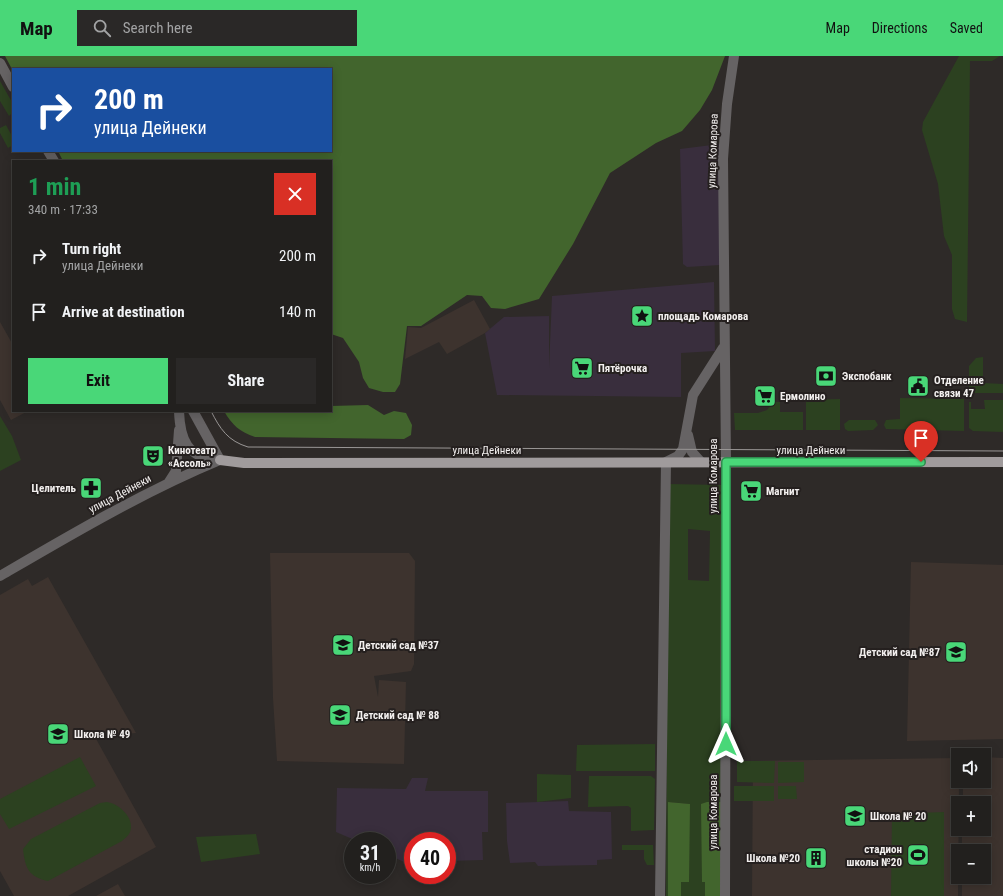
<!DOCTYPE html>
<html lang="en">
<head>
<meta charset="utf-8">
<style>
	:root { --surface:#22201e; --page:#2a2827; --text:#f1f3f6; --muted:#a2a3a4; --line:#3f3e3c; --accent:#49d778 }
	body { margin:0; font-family:"Roboto Condensed",sans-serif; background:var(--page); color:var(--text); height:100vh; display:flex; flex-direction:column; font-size:15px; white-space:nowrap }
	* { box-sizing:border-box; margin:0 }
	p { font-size:13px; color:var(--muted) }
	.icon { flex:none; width:22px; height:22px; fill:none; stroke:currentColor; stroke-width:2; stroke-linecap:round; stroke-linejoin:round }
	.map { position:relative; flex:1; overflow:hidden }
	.details { position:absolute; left:12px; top:104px; width:320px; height:252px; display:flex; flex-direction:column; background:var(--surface); border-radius:0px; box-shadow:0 2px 10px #0003,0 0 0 1px var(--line) }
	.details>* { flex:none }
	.banner { position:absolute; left:12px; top:12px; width:320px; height:84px; border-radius:0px; box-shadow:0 2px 10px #0003,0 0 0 1px var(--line); background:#1a4fa0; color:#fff; overflow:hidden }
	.fabs { position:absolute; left:951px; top:692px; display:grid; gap:8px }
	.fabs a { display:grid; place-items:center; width:40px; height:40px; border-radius:0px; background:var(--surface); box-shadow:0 2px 10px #0003,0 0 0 1px var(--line); font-size:20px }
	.speed { position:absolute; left:344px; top:776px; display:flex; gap:8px; font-size:20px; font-weight:700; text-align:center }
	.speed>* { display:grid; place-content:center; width:52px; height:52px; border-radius:50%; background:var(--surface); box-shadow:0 2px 10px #0003,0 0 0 1px var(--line); line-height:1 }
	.speed small { font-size:10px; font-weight:400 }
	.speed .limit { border:6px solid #d22; background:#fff; color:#111 }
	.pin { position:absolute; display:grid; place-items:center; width:34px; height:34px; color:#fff; margin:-41px -17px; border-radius:50% 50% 50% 0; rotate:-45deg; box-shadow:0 0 4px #0007 }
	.pin .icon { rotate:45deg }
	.me { position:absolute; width:44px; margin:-22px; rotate:0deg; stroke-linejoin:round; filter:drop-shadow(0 0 3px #0008) }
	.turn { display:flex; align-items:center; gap:14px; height:84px; padding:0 16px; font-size:18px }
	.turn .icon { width:52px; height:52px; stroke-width:2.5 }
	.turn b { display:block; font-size:28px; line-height:34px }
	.round { display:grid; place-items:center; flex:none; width:42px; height:42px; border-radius:0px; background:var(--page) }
	.overview { display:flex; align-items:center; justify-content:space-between; height:68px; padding:0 16px }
	h1 { font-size:24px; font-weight:700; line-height:30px; color:#1e9e55 }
	.action { display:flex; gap:8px; margin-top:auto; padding:8px 16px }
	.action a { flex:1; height:46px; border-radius:0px; background:var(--accent); color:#111; font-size:16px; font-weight:700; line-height:46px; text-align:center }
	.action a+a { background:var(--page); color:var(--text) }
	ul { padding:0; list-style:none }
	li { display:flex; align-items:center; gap:12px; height:56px; padding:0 16px }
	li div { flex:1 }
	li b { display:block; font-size:15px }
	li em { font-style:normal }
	header { display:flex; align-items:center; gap:24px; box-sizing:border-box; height:56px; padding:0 20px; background:var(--accent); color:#111 }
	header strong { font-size:19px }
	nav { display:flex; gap:22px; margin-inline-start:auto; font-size:14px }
	.search { width:280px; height:36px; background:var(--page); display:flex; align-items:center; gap:10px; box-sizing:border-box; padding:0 14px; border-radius:0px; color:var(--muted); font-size:15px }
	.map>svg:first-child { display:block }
</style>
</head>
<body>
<header>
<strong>Map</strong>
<div class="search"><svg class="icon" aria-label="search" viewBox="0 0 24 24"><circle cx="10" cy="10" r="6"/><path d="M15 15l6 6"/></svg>Search here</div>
<nav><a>Map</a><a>Directions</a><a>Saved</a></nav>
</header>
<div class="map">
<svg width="1003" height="840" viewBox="0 0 1003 840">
	<rect width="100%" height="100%" fill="#2e2a28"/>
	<path fill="#392e3d" d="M720 88V209L687 211 683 208 680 93Z
		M714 226 715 295 681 297V341L497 339 485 277 504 261 549 260V312L552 240Z
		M412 722H428L425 735H488V776H482L483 804 447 805V785H413V805L404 806 387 798V785H357L336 776 337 732 406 733Z
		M568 745 569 755 611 756 612 803 597 804V809L538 810 535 806 510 807 507 785 506 747Z"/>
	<path fill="#3d332e" d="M474 244 490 273 485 277 447 298 439 286 405 303 408 271 421 272Z
		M0 266 13 289V355H28L11 364 0 344Z
		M270 497H409L415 505 414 608 411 615 374 620 378 641 379 624 406 626 404 708 277 705 273 642Z
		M911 506 1003 509V683L907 685Z
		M48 521 136 677 95 681 156 791 68 840H14L0 815V539L28 523 32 530Z
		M984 701 1003 702V840H962V821H984V795H962V773H984V747H963V725H984Z
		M958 702V725H959L958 840H752L753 705Z
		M118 828 125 840H96Z"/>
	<path fill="#2c4120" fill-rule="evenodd" d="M959 0H1000L992 5H970L967 266 955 263 952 253V199L944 180 938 128 922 74 923 66Z
		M0 25 13 48V56L9 60 0 45Z
		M6 69 13 82V89L8 92 0 77V72Z
		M983 301V327L1003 328V337H969V310L976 302Z
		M900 342 964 343V375L886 373 884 369 886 364 900 363Z
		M840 343V374H806V344Z
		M984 344H1003V376L973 375 969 372V346H971V353H985Z
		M773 346H780V356H803V374H735L734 357H758L767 354Z
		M0 360 12 380 21 404 0 415Z
		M849 364H875L878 369 873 374 848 375 845 373 844 368Z
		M668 428 722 429 723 840 706 748H702V826H705V840H681V826H689V748L668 746V840H666ZM688 473 710 475 709 525 688 524Z
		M655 688V715H576L577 689Z
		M80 701 96 730 9 773 0 758V743Z
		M737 705H775L774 727 737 726Z
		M778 706H804V726L778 727Z
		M537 718 571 719V742L537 746Z
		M589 720H651L655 723 654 774 631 775V752L628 750 588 751Z
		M734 730H774V745H734Z
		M778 730H796L797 743H778Z
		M107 746C120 748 137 764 129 778 127 781 124 783 122 785L48 825C28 821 25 811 23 793L31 783 100 747Z
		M944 756V840H891L892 758Z
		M256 778 260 798 201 806 196 781Z
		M622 789H653L654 809H647L644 803V794H622Z"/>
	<path fill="#42652d" d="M5 0H725L712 34 700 54 682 75 656 87 610 117 573 188 539 243 505 253 491 252 482 240 467 239 421 270H407L400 328 395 336H383L369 332 363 322 359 306 343 282 331 278V105H63L58 95H331V13H13V15Z
		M368 349 384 359 394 355 406 357 412 369 411 379 404 383 255 381C240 376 232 369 224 355H331V350Z
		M668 746 690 748 689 826H681V840H668Z
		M707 746H722V840H705V826H702L701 748Z"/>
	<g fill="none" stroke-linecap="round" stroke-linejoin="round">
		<path stroke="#666364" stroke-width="10" d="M0 7 13 31
			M48 95 54 105
			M179 355C180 383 187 402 218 404
			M193 355 220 404
			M688 379 692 396 701 406
			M169 426 176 415 179 374
			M0 520C72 478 143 436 220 404
			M660 840 666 406 678 400 683 393 693 339 723 292
			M725 840 726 406 723 103 727 48 734 0"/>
		<path stroke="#a09b9c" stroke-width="10" d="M220 404 244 407 1003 406"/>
		<path stroke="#9a9796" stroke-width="1" d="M211 355C220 373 228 385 248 391L1003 395"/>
	</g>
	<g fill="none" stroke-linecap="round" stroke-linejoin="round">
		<g stroke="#2f8c4e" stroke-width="10">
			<path id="route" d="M726 688V406H921"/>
		</g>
		<use href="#route" stroke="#49d778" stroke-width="7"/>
	</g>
	<defs>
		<g id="sight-square" transform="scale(1.15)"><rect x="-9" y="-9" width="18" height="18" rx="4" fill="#49d778" stroke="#25201f"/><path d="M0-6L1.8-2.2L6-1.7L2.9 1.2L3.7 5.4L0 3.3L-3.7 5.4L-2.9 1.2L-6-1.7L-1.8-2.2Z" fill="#111"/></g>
		<g id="supermarket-square" transform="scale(1.15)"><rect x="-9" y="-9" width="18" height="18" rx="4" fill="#49d778" stroke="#25201f"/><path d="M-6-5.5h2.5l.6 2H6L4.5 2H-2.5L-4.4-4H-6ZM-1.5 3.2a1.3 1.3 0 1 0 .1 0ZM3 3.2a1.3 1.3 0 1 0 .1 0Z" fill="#111"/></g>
		<g id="bank-square" transform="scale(1.15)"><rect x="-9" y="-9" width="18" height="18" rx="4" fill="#49d778" stroke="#25201f"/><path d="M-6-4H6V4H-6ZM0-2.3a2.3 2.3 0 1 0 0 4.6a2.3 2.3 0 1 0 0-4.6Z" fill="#111"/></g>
		<g id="civic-square" transform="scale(1.15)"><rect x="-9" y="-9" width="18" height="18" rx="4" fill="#49d778" stroke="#25201f"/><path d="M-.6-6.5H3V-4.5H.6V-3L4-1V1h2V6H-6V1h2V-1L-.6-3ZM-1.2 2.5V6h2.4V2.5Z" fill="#111"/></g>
		<g id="theatre-square" transform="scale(1.15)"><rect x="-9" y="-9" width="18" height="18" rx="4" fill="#49d778" stroke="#25201f"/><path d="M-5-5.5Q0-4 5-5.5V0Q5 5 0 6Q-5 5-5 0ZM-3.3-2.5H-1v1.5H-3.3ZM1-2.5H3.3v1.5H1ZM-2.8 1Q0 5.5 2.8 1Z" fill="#111"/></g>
		<g id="pharmacy-square" transform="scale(1.15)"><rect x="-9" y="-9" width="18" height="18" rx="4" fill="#49d778" stroke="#25201f"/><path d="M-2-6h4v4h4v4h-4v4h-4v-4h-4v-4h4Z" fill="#111"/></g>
		<g id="school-square" transform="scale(1.15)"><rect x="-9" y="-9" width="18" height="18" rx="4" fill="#49d778" stroke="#25201f"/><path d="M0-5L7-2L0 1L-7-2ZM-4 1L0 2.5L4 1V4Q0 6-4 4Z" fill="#111"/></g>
		<g id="stadium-square" transform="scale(1.15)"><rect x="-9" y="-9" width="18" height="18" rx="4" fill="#49d778" stroke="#25201f"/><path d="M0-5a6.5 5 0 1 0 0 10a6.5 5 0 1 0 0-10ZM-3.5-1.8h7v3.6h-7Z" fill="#111"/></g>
		<g id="building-square" transform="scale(1.15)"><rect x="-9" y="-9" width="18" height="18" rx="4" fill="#49d778" stroke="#25201f"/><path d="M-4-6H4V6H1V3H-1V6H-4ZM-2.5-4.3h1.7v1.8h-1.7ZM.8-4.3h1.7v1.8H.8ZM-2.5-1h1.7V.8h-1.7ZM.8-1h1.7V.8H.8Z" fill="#111"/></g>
	</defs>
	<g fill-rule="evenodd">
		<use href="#sight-square" x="642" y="260"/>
		<use href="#supermarket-square" x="582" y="312"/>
		<use href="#bank-square" x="826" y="320"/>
		<use href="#civic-square" x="918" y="330"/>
		<use href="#supermarket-square" x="765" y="340"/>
		<use href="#theatre-square" x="153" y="400"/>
		<use href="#pharmacy-square" x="91" y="432"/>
		<use href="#supermarket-square" x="751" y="435"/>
		<use href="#school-square" x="343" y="589"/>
		<use href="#school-square" x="956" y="596"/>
		<use href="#school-square" x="340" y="659"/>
		<use href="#school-square" x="58" y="678"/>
		<use href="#school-square" x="855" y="760"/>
		<use href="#stadium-square" x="918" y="799"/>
		<use href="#building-square" x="816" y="802"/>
	</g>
	<g text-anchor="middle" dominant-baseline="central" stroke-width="4" stroke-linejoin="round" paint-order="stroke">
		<g font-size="11" fill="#f2efee" stroke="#25201f">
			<text transform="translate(713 95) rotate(-88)">улица Комарова</text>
			<text x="487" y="394">улица Дейнеки</text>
			<text x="811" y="394">улица Дейнеки</text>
			<text transform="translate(713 420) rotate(-90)">улица Комарова</text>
			<text transform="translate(120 438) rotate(-28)">улица Дейнеки</text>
			<text transform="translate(713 756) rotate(-90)">улица Комарова</text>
		</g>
		<g font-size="11" font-weight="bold" fill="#f2efee" stroke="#25201f" text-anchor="start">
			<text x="658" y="260">площадь Комарова</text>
			<text x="598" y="312">Пятёрочка</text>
			<text x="842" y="320">Экспобанк</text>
			<text x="934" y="324">Отделение<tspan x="934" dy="13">связи 47</tspan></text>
			<text x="780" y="340">Ермолино</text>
			<text x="168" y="394">Кинотеатр<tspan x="168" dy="13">«Ассоль»</tspan></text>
			<text x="76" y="432" text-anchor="end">Целитель</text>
			<text x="766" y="435">Магнит</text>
			<text x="358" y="589">Детский сад №37</text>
			<text x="940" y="596" text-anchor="end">Детский сад №87</text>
			<text x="356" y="659">Детский сад № 88</text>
			<text x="74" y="678">Школа № 49</text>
			<text x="870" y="760">Школа № 20</text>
			<text x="902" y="793" text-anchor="end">стадион<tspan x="902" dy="13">школы №20</tspan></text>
			<text x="800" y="802" text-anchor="end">Школа №20</text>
		</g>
	</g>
</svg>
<div class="fabs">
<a><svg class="icon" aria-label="sound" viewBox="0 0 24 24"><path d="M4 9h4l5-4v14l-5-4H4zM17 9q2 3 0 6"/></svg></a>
<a>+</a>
<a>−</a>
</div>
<div class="speed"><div>31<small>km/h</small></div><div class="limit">40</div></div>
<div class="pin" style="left:921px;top:406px;background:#d93025"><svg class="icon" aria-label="arrive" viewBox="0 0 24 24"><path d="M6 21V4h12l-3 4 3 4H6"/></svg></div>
<svg class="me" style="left:726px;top:688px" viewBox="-20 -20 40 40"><path d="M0-17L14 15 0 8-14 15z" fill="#49d778" stroke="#fff" stroke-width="4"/></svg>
<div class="banner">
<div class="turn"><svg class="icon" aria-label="right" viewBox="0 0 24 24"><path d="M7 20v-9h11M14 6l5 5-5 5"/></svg><div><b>200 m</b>улица Дейнеки</div></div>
</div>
<section class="details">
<div class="overview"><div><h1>1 min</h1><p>340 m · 17:33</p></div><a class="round" style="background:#d93025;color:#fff"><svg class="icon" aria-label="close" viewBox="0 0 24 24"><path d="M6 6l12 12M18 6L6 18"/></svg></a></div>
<ul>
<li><svg class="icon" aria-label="right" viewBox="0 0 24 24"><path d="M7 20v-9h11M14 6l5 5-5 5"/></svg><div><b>Turn right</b><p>улица Дейнеки</p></div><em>200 m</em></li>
<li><svg class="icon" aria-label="arrive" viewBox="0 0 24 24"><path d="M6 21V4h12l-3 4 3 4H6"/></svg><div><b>Arrive at destination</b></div><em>140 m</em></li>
</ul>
<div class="action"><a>Exit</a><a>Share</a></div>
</section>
</div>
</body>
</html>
